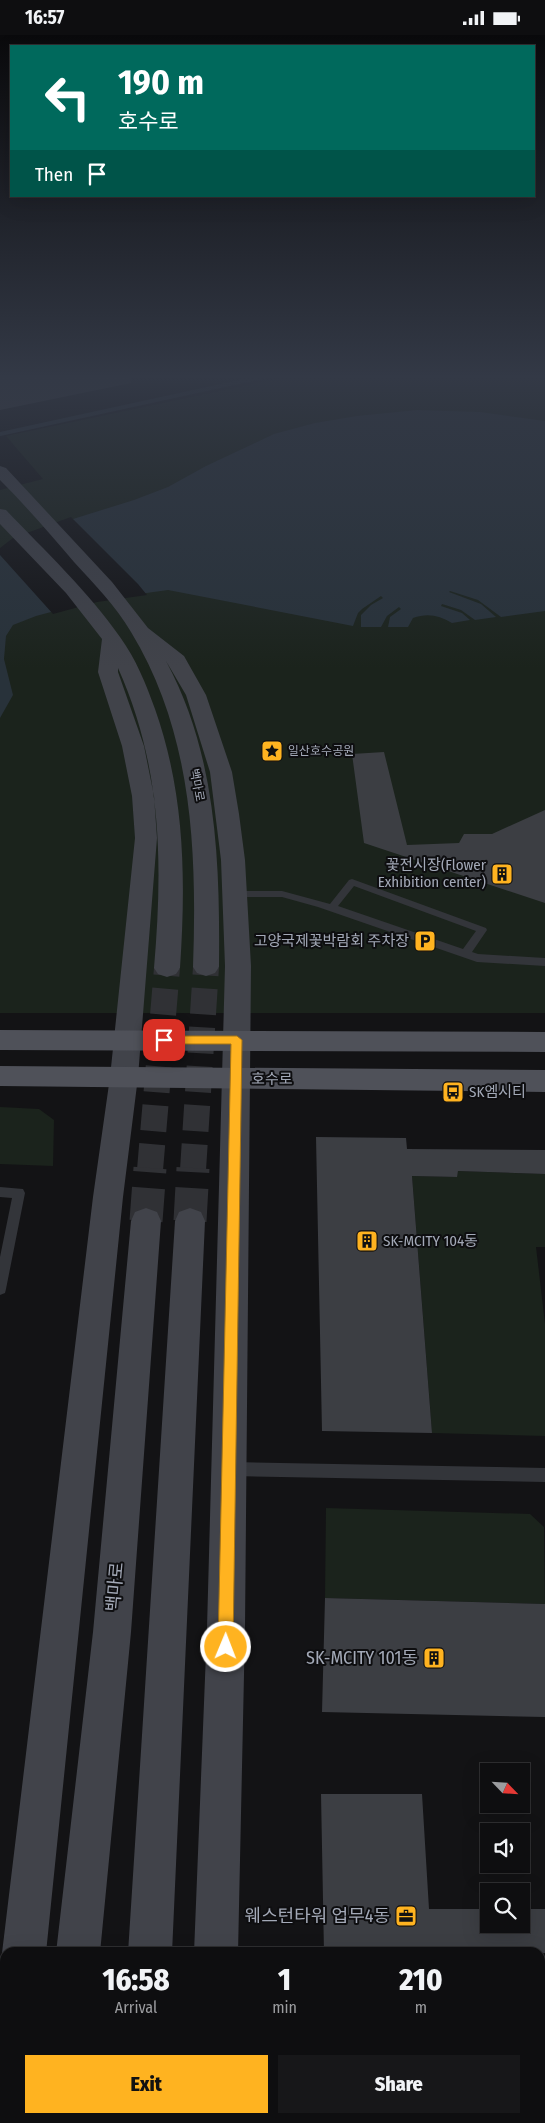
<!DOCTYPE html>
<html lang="en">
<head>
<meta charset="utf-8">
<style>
	:root { --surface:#0e0e10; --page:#171719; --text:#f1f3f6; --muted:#9b9c9f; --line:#2e2e30; --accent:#ffb320 }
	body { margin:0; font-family:"Fira Sans Condensed","Noto Sans KR",sans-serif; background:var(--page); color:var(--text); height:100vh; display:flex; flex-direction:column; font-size:19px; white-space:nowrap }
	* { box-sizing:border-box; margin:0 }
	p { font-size:16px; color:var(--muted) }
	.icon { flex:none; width:28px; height:28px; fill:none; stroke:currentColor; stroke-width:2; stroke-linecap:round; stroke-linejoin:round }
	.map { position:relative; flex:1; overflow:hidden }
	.sheet { position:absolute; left:0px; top:1912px; width:545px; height:176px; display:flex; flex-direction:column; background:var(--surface); border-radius:15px 15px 0 0; box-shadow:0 5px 20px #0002,0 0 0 1px var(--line) }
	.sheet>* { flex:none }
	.hud { position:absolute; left:10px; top:10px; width:525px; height:152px; border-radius:0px; box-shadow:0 5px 20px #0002,0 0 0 1px var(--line); background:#00695c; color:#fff; overflow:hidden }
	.needle { width:32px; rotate:115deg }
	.buttons { position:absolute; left:480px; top:1728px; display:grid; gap:10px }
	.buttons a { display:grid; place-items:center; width:50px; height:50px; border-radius:0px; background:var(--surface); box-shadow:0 5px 20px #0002,0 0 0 1px var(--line); font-size:25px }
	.pin { position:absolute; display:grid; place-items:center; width:42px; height:42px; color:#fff; margin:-21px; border-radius:10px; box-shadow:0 2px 8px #0006 }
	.me { position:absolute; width:55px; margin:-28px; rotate:1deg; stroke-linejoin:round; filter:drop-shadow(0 0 4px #0008) }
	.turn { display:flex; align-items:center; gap:18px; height:105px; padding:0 25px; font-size:22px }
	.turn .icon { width:65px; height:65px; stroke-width:2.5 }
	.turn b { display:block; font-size:35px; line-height:42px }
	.then { display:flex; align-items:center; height:48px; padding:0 25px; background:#0003; gap:10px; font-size:19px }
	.eta { display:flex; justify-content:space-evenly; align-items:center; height:85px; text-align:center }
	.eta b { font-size:30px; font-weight:800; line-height:35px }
	.action { display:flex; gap:10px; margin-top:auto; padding:10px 25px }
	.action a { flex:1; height:58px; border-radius:0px; background:var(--accent); color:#111; font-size:20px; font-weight:800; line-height:58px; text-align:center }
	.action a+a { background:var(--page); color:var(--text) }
	.status { display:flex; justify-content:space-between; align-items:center; height:35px; padding:0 25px; background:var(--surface); direction:ltr }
	.status svg { height:14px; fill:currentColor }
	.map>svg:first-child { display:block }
</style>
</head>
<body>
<div class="status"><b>16:57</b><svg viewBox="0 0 49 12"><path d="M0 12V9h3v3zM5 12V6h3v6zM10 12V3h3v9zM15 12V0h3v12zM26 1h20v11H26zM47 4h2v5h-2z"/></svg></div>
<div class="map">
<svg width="545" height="2088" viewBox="0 0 545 2088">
	<rect width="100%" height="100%" fill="#131315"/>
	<path fill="#1b231c" d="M296 340H545V978H0V455L43 444 6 401Z
		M0 1072 39 1074 54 1085 53 1131 0 1129Z
		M458 1136 545 1139V1212H536L545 1289V1401L432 1398 412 1141 456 1142Z
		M326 1473 530 1479 544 1492 545 1569 325 1563Z"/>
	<path fill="#28323a" d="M417 375 480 377 545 386V576L501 582 478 565 450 556 449 557 481 569 496 582 475 585 461 575 442 569 441 571 462 578 470 585 452 588C439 580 427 578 413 583L408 592H388L390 582 401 574 399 572 387 581 381 592H361V580L371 570 383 563 381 561 362 574 358 578 353 591 168 555 96 565 36 581 13 590 6 601 4 624 13 660 0 683V516L73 484 134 465 168 452 206 431 274 399 315 388 357 381Z"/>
	<path fill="#131315" d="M71 482 138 549 147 560 97 567 53 579 0 520V513L13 503Z"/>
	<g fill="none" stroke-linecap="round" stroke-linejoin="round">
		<path stroke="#28323a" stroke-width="4" d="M0 399 271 340"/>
	</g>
	<path fill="#3c3e43" d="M0 340H130L131 348 0 375Z
		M384 717 407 810 459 808 464 799H492L545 775V868L364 808 352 719Z
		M316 1102 406 1103 407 1114 545 1115V1139L458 1136 457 1142 412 1141 432 1398 322 1396Z
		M325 1563 545 1569V1682L322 1677Z
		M321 1759H422L429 1874H489V1889H521V1874H545V1918H324Z"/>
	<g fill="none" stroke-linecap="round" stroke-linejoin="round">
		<path stroke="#303135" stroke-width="26" stroke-dasharray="26 13" stroke-linecap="butt" d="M150 1135 167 933
			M193 1135 206 932"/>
		<path stroke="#303135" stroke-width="33" stroke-dasharray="33 16" stroke-linecap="butt" d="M146 1186 150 1133
			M190 1186 193 1133"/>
		<path fill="#33353a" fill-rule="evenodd" d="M352 844 486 893 487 895 472 917 478 919 545 923V931L477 927 318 872 282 862H235L230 859 235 856H282L330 869 349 845ZM354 851 476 896 463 914 338 871Z
			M0 1152 23 1154 25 1158 6 1254 5 1258 0 1260V1222L12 1163 0 1162Z
			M232 1427 545 1433V1447L232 1441 227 1439 225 1434 227 1429Z"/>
		<path fill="#41434a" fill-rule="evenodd" d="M0 431 6 433 112 547 148 593 184 621 206 660 232 737 239 779 245 825 251 931 245 1593 238 1918H194L207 1593 225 931 221 825 210 737 186 660 166 626C217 720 220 828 219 932L215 938 206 941 197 938 193 932C197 817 193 699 131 597 116 571 94 549 74 527 50 499 26 471 0 445Z
			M0 474 6 475C45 516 88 556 120 602 136 624 146 649 155 674 185 759 186 844 180 933L176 939 167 942 158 939 154 933C163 828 162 731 118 633V637L144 711 154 761 157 803 138 1042 123 1162 46 1918H5V1925L2 1918 93 1162 110 1042 135 803 132 761 122 711 98 637 102 604 66 558 0 489Z
			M146 1173 157 1177 161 1186 131 1597 100 1918H56L93 1597 131 1186 135 1177Z
			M190 1173 201 1177 205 1186 172 1918H128L175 1186 179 1177Z
			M5 2060V2084H28L29 2088H0V2062Z
			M38 2084H84L85 2088H37Z
			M117 2084H163L164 2088H116Z
			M181 2084H227L228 2088H180Z"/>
		<path fill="#4f5159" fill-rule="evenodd" d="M0 995 545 997V1017L0 1015Z
			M0 1031 545 1035V1057L0 1051Z"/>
	</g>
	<linearGradient id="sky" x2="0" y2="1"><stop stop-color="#0a0a0c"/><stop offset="0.54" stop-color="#333946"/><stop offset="1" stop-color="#333946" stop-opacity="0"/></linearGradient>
	<rect width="545" height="633" fill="url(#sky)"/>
	<path fill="#ffb320" stroke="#a67415" d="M164 1001H237L242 1005 233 1612 231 1618 226 1620 220 1618 218 1612 231 1009H164L158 1005Z"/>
	<defs>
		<g id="sight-square" transform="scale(1.125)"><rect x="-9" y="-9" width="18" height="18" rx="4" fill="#ffb320" stroke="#0e0e10"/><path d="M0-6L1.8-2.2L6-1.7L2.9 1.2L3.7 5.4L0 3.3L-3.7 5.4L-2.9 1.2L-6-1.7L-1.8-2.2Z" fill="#111"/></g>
		<g id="building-square" transform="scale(1.125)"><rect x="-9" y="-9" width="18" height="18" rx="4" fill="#ffb320" stroke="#0e0e10"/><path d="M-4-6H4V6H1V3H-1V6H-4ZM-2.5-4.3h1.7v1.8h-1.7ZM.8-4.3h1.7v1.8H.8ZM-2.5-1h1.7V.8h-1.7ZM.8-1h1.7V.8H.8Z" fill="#111"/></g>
		<g id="parking-square" transform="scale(1.125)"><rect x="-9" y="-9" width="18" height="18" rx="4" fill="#ffb320" stroke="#0e0e10"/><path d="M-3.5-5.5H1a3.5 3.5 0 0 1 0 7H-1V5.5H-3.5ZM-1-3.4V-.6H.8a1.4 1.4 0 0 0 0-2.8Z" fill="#111"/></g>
		<g id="bus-square" transform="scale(1.125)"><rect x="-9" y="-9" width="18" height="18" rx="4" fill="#ffb320" stroke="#0e0e10"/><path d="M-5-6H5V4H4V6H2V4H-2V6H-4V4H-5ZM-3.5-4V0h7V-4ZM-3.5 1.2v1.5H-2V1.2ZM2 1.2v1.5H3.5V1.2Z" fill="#111"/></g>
		<g id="office-square" transform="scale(1.125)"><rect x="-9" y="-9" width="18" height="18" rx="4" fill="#ffb320" stroke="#0e0e10"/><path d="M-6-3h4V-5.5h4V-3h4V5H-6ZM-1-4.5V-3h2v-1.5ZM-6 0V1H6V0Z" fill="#111"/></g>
	</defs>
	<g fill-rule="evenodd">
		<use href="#sight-square" x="272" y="716"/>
		<use href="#building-square" x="502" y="839"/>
		<use href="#parking-square" x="425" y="906"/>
		<use href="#bus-square" x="453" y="1057"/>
		<use href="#building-square" x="367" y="1206"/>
		<use href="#building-square" x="434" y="1623"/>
		<use href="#office-square" x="406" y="1881"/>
	</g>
	<g text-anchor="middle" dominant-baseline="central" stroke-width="4" stroke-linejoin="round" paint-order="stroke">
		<g font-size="12" fill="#a3a9b7" stroke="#0e0e10" text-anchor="start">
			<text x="288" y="716">일산호수공원</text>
		</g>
		<g font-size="12" fill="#a3a9b7" stroke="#0e0e10">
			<text transform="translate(197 750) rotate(79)">백마로</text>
		</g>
		<g font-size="15" fill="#a3a9b7" stroke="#0e0e10" text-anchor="end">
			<text x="486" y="830">꽃전시장(Flower<tspan x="486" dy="17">Exhibition center)</tspan></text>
			<text x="409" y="906">고양국제꽃박람회 주차장</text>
			<text x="469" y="1057" text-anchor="start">SK엠시티</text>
			<text x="383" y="1206" text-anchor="start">SK-MCITY 104동</text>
		</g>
		<g font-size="15" fill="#a3a9b7" stroke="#0e0e10">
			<text x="272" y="1044">호수로</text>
		</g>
		<g font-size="18" fill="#a3a9b7" stroke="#0e0e10">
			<text transform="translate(115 1552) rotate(-85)">백마로</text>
		</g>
		<g font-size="18" fill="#a3a9b7" stroke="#0e0e10" text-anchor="end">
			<text x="418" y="1623">SK-MCITY 101동</text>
			<text x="390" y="1881">웨스턴타워 업무4동</text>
		</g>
	</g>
</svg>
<div class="buttons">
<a><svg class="needle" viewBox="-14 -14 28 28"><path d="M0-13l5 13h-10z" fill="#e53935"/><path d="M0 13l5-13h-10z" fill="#9b9c9f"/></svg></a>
<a><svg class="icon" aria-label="sound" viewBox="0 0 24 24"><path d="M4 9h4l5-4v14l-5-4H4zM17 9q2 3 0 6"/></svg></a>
<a><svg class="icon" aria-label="search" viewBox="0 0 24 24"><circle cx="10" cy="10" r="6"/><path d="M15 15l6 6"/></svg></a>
</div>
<div class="pin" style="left:164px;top:1005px;background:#d93025"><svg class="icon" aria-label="arrive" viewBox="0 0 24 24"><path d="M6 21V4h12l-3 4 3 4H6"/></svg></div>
<svg class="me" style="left:226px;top:1612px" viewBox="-20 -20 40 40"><circle r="17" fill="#ffb320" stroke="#fff" stroke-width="3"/><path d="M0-11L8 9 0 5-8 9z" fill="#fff"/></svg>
<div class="hud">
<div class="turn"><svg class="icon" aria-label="left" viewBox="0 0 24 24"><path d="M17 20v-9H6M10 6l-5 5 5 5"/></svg><div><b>190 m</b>호수로</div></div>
<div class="then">Then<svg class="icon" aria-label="arrive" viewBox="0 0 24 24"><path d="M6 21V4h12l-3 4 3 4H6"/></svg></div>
</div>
<section class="sheet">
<div class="eta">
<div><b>16:58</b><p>Arrival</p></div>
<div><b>1</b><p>min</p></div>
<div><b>210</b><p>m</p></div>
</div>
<div class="action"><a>Exit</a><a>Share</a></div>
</section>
</div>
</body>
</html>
